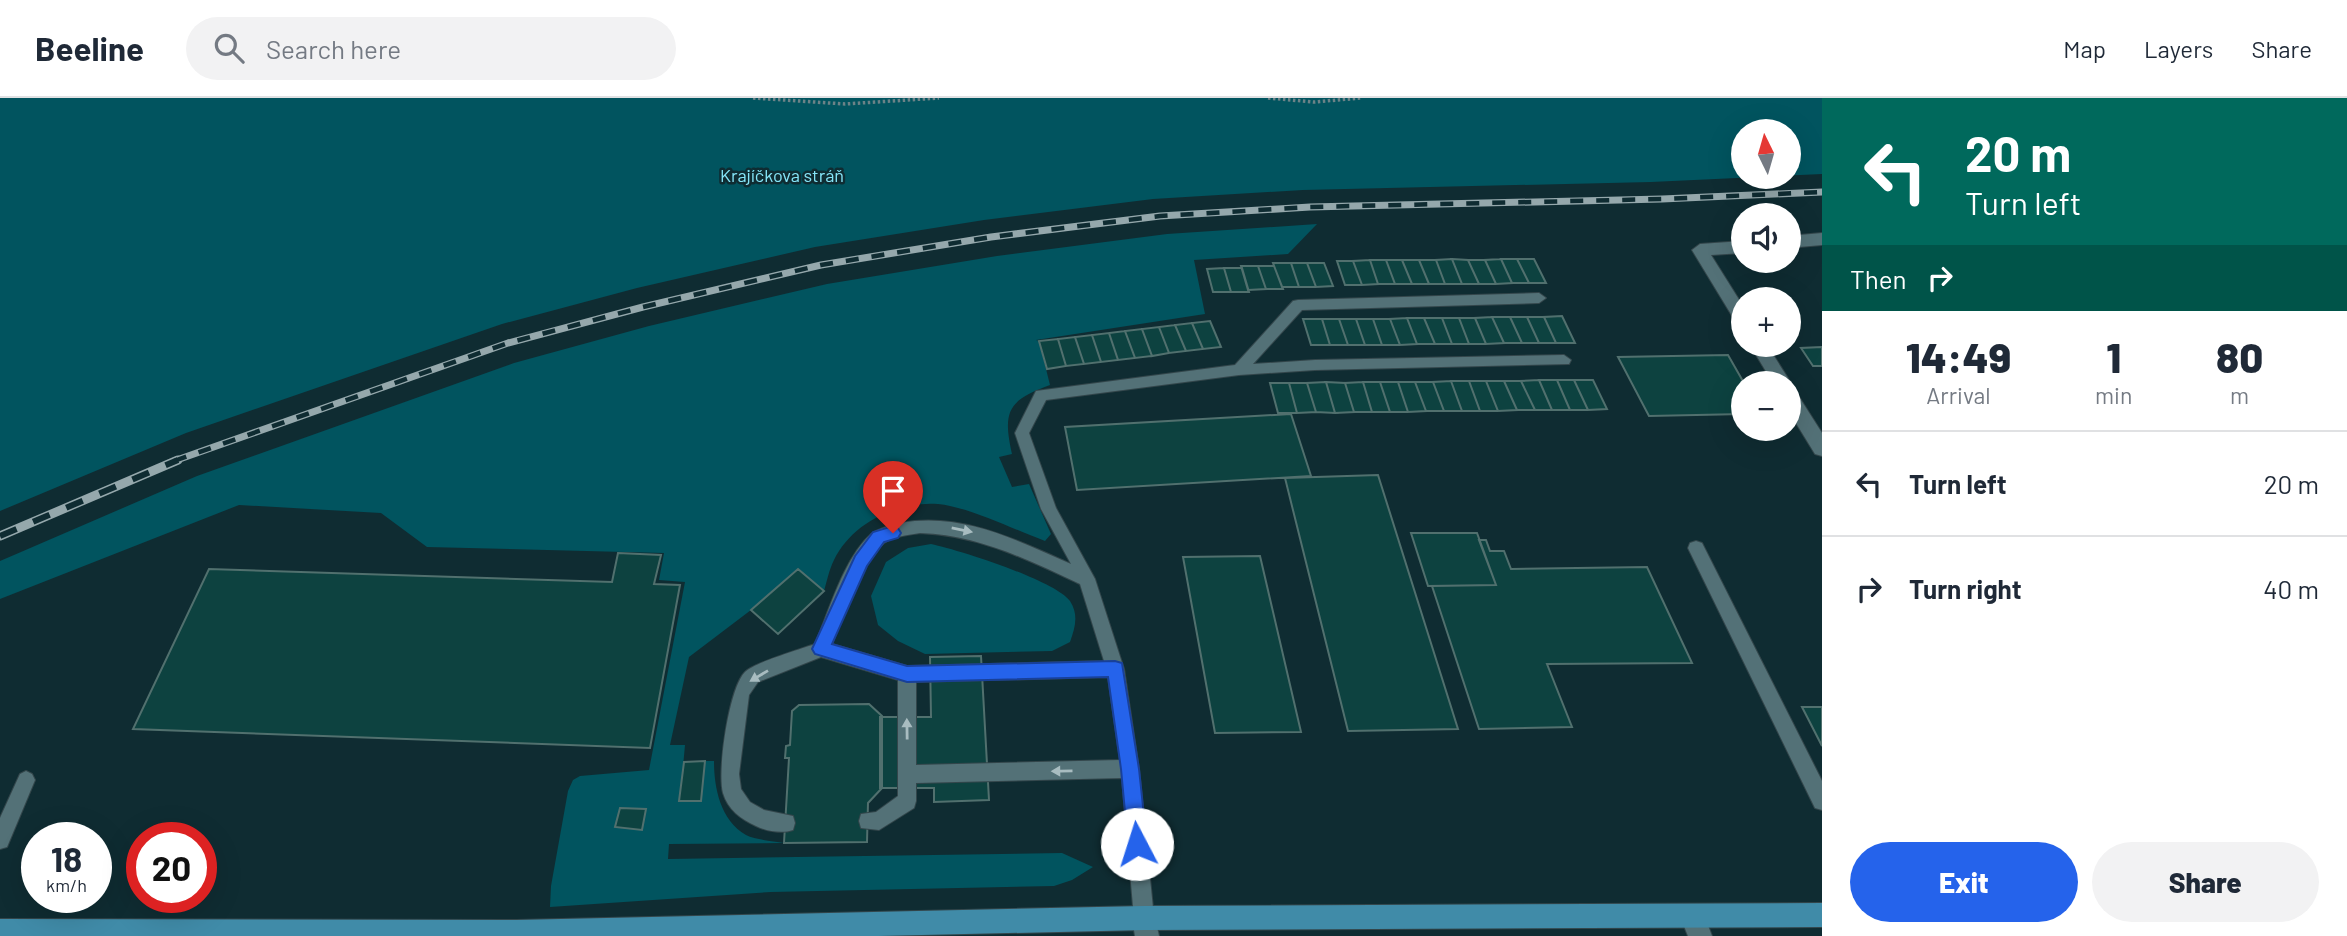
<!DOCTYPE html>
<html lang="en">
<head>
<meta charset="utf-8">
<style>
	:root { --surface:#fff; --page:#f2f2f3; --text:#1f2937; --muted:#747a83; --line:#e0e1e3; --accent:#2563eb }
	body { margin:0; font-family:Barlow,sans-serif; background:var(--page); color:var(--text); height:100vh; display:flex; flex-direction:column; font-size:26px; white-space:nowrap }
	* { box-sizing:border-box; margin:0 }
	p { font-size:23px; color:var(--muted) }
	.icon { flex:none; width:38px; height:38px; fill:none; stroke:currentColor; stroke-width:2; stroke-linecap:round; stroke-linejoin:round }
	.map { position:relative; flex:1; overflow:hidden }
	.drawer { display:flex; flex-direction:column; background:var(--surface); width:525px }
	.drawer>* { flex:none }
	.guide { background:#00695c; color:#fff; overflow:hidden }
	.needle { width:46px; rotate:355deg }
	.buttons { position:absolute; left:1731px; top:21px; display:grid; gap:14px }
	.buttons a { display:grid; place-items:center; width:70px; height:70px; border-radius:50%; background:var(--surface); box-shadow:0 7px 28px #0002; font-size:35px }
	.speed { position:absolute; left:21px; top:724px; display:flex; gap:14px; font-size:35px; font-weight:700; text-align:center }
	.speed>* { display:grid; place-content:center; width:91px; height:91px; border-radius:50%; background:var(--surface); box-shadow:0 7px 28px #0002; line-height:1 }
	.speed small { font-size:18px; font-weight:400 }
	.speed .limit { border:10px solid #d22; background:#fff; color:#111 }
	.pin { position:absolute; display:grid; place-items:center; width:60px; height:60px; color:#fff; margin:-72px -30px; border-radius:50% 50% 50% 0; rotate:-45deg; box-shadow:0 0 7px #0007 }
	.pin .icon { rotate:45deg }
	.me { position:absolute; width:77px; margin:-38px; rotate:355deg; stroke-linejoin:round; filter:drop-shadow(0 0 5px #0008) }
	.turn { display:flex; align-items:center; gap:24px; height:147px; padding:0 28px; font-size:32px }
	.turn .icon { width:91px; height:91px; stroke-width:2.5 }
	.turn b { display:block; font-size:49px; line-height:60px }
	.then { display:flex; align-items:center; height:66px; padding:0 28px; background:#0003; gap:14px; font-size:26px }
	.eta { display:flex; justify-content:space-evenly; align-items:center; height:119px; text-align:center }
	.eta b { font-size:42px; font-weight:800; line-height:49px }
	.action { display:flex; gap:14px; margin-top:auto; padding:14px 28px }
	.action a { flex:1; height:80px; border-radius:42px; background:var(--accent); color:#fff; font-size:28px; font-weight:800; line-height:80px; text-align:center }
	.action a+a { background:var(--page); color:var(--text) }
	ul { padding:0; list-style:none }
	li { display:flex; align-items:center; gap:21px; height:105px; padding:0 28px; border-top:2px solid var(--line) }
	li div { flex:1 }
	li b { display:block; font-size:26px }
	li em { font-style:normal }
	header { display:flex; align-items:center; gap:42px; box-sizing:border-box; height:98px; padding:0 35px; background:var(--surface); border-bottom:2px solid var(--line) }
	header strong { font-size:33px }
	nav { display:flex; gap:38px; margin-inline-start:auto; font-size:24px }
	.search { width:490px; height:63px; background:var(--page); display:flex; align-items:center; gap:18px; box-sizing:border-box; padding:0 24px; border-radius:38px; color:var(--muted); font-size:26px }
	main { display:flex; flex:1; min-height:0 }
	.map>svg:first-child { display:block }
</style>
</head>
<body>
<header>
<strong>Beeline</strong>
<div class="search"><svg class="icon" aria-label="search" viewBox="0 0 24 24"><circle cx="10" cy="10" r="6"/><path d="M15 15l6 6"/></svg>Search here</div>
<nav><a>Map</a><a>Layers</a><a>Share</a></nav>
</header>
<main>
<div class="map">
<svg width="1822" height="838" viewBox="0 0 1822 838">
	<rect width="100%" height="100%" fill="#0f2c32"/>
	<path fill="#01545f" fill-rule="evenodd" d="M0 0H1822V76L1651 84 1303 92 1153 101 984 122 815 149 637 190 502 226 186 335 0 413ZM1743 33H1788V79H1743Z
		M1317 126 1288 156 1194 162 1205 216 1036 242 1039 243 1050 287C1009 302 1002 312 1012 356L999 359 1012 389 1029 386 1051 436 1045 443C1015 432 969 409 938 406 897 403 852 425 834 462 829 472 827 483 824 493L798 471 751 512 689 559 670 647H685L680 702H701L705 663H714C714 689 720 722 746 737 756 742 773 743 784 745L669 746 668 761 1062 755 1093 769 1072 782 1054 788 771 794 550 809 551 788 568 693 573 682 580 678 649 672 685 484 659 482 664 455 427 449 381 415 239 407 0 501V463L14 457 197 378 514 265 649 228 827 186 997 158 1167 136Z
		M931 446C959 452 1054 482 1070 503 1079 517 1075 530 1070 544L1052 553 925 556 898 543 878 527 871 498 886 464 908 450Z"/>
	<path fill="#0d4240" stroke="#51706e" stroke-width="2" d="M1452 161 1468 162 1479 186H1462Z
		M1452 161 1462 186H1445L1436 162Z
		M1501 161H1517L1529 185H1512Z
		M1501 161 1512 185 1496 186 1485 162Z
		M1517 161H1534L1546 185H1529Z
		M1370 162H1386L1395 186H1378Z
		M1370 162 1378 186 1362 187 1353 163Z
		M1386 162H1402L1412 186H1395Z
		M1402 162H1419L1429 186H1412Z
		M1419 162H1436L1445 186H1429Z
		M1468 162H1485L1496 186H1479Z
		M1337 163H1353L1362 187H1345Z
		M1273 165H1291L1299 189H1282Z
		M1291 165H1307L1316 189H1299Z
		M1307 165H1324L1333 188 1316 189Z
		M1241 168H1258L1266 191 1248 192Z
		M1258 168H1274L1283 191H1266Z
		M1224 170H1242L1249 194H1231Z
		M1224 170 1231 194H1213L1207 171Z
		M1562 218 1575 245H1556L1544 219Z
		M1492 219 1504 245 1486 246 1475 220Z
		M1492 219H1510L1522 245H1504Z
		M1510 219H1527L1539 245H1522Z
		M1527 219H1544L1556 245H1539Z
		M1407 220 1417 246 1400 247 1390 221Z
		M1407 220H1424L1435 246H1417Z
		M1424 220H1442L1452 246H1435Z
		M1442 220H1459L1469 246H1452Z
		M1459 220H1475L1486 246H1469Z
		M1303 221H1322L1330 247H1311Z
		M1322 221H1339L1348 247H1330Z
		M1339 221H1356L1365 247H1348Z
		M1356 221H1373L1382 247H1365Z
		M1373 221H1390L1400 247H1382Z
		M1210 223 1221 249 1203 251 1192 225Z
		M1192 225 1203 251 1186 253 1175 227Z
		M1175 227 1186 253 1169 255 1159 229Z
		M1159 229 1169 255 1152 258 1142 231Z
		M1142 231 1152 258 1135 260 1125 233Z
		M1125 233 1135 260 1118 262 1109 235Z
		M1109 235 1118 262 1101 264 1092 237Z
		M1092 237 1101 264 1084 266 1075 239Z
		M1075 239 1084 266 1066 268 1058 241Z
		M1058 241 1066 268 1047 271 1039 243Z
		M1822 249V268H1813L1801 250Z
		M1728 257 1744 285 1743 316 1649 318 1618 259Z
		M1539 282 1552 312H1535L1521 283Z
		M1539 282H1557L1570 312H1552Z
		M1557 282H1574L1588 312H1570Z
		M1574 282H1593L1607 311 1588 312Z
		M1451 283H1469L1480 313H1462Z
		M1451 283 1462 313H1444L1433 284Z
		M1469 283H1486L1498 313H1480Z
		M1486 283H1504L1517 312 1498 313Z
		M1504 283H1521L1535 312H1517Z
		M1326 284 1345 285 1354 314 1335 315Z
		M1326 284 1335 315 1316 314 1307 285Z
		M1363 284H1380L1390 314H1372Z
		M1363 284 1372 314H1354L1345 285Z
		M1380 284H1398L1408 314H1390Z
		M1398 284H1415L1426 313 1408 314Z
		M1415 284H1433L1444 313H1426Z
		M1270 285H1289L1297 315H1278Z
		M1289 285H1307L1316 314 1297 315Z
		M1291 316 1311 378 1077 392 1065 329Z
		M1378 377 1458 631 1348 633 1285 380Z
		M1411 435H1477L1496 487 1428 488Z
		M1479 442H1486L1490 453H1504L1511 471 1647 469 1692 565 1547 566 1572 629 1479 631 1432 488 1496 487Z
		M618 455 661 457 654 486 680 487 650 650 133 631 209 471 612 484Z
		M1260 458 1301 634 1215 635 1183 459Z
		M798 471 824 493 778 536 751 512Z
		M981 558 989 702 934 704V690H880V619H931L930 559Z
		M869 606 882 618V690L868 705 867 744 784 745 789 660H785L786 648 790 647 792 613 799 607Z
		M1802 609H1822V648Z
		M705 663 701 703H679L684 664Z
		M620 710 646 711 642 732 615 729Z"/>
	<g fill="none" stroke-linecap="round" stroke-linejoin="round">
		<g stroke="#33464b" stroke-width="2">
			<path id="service" d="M1539 195 1546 200 1539 205 1302 212 1253 266 1315 262 1564 257 1571 262 1569 266 1315 272 1239 277 1046 302 1029 335 1056 410 1095 481 1124 571 1139 671 1154 820 1151 827 1144 830 1137 827 1134 820 1122 680 916 685V703L914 710 879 732 861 730 859 723 861 716 876 714 898 698V582L821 559 758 584 749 597 739 676 741 691 750 704 764 712 793 718 795 725 793 732C782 736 766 733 756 728 741 721 728 712 723 695 717 673 729 590 745 574 753 565 801 551 815 546 829 513 844 460 871 436 879 430 892 427 901 425 961 414 1017 442 1071 466L1041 411 1015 335 1036 293 1235 267 1293 203 1298 202ZM920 435C979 437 1028 462 1080 486L1104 563 907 568 832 546C844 517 859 465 884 445 893 438 909 437 920 435ZM1108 579 1120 662 916 667V584Z
				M1696 443 1702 445 1822 683V712L1815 710 1688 450 1690 445Z
				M26 673 32 676 35 682 7 749 0 751V720L20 676Z"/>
		</g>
		<g stroke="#33464b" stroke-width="2">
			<path id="minor" d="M1822 135V147L1788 150V138Z
				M1743 143V155L1711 157 1743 208V228L1737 226 1692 152 1700 146Z
				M1750 247H1767L1791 285 1789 289 1794 291 1822 335V358L1815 356 1788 312V285H1773Z
				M1692 806 1701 809 1712 838H1688L1680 818 1683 809Z
				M1144 808 1153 811 1159 838H1135L1132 820 1135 811Z"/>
		</g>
		<g stroke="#33464b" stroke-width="2">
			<path id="primary" d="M1822 805V829L1144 832 879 838H0V821L516 822 1144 808Z"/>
		</g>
		<path stroke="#6c8287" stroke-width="3.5" stroke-dasharray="2.5 2.5" stroke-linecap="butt" d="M753 0 845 6 939 0
			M1268 0 1314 4 1361 0"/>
		<use href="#service" fill="#537177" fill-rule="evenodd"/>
		<use href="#minor" fill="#537177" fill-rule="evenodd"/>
		<use href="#primary" fill="#408ba8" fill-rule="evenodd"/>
		<g stroke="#95a8ac" stroke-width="7">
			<path id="rail-far1" d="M174 363 508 245 643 209 821 167 991 139 1160 118 1310 109 1662 101 1822 94"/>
		</g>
		<g stroke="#95a8ac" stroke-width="9">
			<path id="rail" d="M0 438 178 362"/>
		</g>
		<use href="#rail-far1" stroke="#0f2c32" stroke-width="4.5" stroke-dasharray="13" stroke-linecap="butt"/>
		<use href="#rail" stroke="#0f2c32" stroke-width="6" stroke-dasharray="18" stroke-linecap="butt"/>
	</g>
	<defs><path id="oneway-solid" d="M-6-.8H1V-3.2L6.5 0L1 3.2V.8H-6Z" transform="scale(1.75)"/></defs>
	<g fill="#a8bcc0">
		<use href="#oneway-solid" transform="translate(962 432) rotate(11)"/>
		<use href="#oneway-solid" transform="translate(759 578) rotate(149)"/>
		<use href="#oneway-solid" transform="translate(907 631) rotate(-91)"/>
		<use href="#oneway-solid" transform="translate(1062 673) rotate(179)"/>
	</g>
	<path fill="#2563eb" stroke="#184099" stroke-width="2" d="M893 428 898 430 901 435 898 440 884 444 867 468 832 546 907 568 1115 563 1122 565 1139 671 1147 746 1144 752 1137 755 1130 752 1128 746 1121 671 1108 579 907 584 815 556 812 551 855 458 873 434Z"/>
	<g text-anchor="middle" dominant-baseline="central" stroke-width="5" stroke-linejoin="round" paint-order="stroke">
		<g font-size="18" fill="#85e5f8" stroke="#0f2c32">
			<text x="782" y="77">Krajíčkova stráň</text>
		</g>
	</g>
</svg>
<div class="buttons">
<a><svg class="needle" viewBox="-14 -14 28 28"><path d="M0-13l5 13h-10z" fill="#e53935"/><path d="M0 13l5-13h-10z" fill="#747a83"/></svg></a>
<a><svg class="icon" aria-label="sound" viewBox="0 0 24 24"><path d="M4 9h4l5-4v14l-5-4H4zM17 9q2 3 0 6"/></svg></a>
<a>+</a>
<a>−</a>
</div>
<div class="speed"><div>18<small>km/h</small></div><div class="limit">20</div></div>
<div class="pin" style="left:893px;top:435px;background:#d93025"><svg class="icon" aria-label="arrive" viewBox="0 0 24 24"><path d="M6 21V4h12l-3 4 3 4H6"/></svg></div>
<svg class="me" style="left:1137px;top:746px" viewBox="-20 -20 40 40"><circle r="19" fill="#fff"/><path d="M0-13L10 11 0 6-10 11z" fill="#2563eb"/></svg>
</div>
<section class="drawer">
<div class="guide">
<div class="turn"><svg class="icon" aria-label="left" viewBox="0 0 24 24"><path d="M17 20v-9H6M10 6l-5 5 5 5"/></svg><div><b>20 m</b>Turn left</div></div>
<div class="then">Then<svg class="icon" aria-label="right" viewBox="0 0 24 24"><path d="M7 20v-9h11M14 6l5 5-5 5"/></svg></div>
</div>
<div class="eta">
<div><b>14:49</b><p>Arrival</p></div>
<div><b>1</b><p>min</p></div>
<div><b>80</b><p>m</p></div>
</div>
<ul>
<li><svg class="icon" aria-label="left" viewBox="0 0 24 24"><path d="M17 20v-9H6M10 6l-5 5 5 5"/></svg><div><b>Turn left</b></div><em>20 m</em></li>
<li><svg class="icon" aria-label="right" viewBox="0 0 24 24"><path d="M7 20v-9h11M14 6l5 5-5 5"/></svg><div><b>Turn right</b></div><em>40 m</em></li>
</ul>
<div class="action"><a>Exit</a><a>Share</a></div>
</section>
</main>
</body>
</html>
